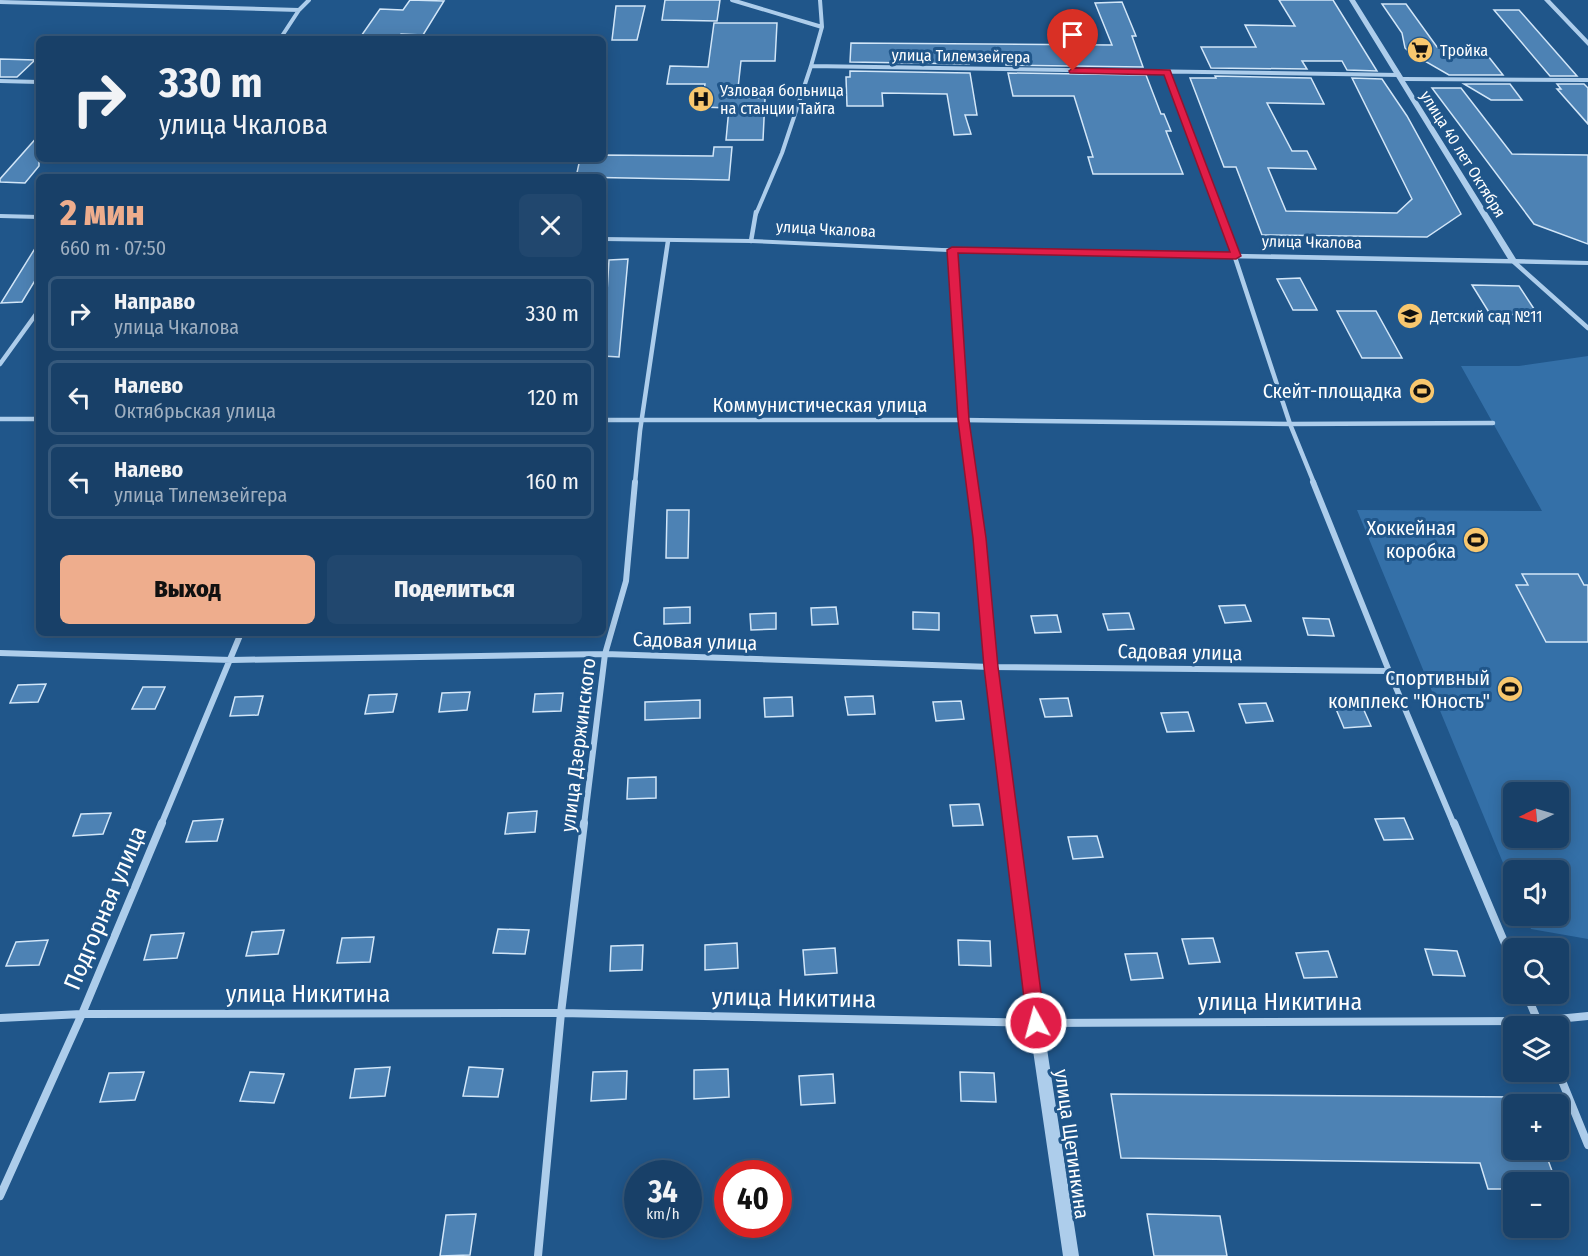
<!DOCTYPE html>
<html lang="ru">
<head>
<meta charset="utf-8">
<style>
	:root { --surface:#184068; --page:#21476e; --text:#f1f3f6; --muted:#9fafc0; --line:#36597c; --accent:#eead8d }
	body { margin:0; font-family:"Fira Sans Condensed",sans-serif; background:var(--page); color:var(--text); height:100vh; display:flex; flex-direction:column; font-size:22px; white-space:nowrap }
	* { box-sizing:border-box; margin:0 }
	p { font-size:20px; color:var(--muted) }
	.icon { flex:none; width:33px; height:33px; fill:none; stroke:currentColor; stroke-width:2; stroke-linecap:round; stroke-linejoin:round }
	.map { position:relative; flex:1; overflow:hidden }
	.sheet { position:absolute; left:36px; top:174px; width:570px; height:462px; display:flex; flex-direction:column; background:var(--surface); border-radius:9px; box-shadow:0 3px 15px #0003,0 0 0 2px var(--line) }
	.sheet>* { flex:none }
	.guide { position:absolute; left:36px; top:36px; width:570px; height:126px; border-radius:9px; box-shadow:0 3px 15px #0003,0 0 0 2px var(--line); background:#184068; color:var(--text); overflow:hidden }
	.needle { width:39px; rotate:265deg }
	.tools { position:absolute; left:1503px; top:782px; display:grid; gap:12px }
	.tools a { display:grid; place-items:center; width:66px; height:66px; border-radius:9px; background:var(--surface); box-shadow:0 3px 15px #0003,0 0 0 2px var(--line); font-size:30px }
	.speed { position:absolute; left:624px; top:1160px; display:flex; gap:12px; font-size:30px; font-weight:700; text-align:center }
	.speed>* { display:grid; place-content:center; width:78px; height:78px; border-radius:50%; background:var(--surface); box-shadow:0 3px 15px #0003,0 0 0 2px var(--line); line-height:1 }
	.speed small { font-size:15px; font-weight:400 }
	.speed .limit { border:9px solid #d22; background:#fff; color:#111 }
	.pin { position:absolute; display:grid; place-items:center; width:51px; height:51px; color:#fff; margin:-62px -26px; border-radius:50% 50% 50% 0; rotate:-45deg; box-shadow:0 0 6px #0007 }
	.pin .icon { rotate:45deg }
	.me { position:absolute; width:66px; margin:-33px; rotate:353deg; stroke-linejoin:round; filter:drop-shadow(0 0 4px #0008) }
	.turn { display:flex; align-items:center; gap:21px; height:126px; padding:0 24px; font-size:27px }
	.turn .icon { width:78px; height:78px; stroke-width:2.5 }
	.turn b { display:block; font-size:42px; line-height:51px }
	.round { display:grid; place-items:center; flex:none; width:63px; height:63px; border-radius:9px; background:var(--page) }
	.headline { display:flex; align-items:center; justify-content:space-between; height:102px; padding:0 24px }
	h1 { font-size:36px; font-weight:800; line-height:45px; color:var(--accent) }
	.button { display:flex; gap:12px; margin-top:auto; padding:12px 24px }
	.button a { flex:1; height:69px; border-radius:9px; background:var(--accent); color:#111; font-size:24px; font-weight:800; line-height:69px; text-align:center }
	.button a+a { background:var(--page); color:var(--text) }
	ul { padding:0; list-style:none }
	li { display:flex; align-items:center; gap:18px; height:75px; margin:0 12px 9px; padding:0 12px; border:3px solid var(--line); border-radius:9px }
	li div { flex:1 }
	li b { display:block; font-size:22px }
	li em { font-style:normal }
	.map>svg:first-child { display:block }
</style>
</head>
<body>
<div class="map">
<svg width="1588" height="1256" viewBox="0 0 1588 1256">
	<rect width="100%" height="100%" fill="#20568a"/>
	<path fill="#3470a8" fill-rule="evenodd" d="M1588 356V939L1531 929 1525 915H1558V870H1514L1513 887 1357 510 1542 511 1461 366H1519ZM1514 792H1558V837H1514Z"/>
	<path fill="#4d82b4" stroke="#d2e6f8" stroke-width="1.5" d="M410 0 444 1 423 35 401 34 398 39H359L380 9 403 10Z
		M665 0H720L717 21 662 20Z
		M1279 0H1333L1377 71 1347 70 1342 61H1302L1307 69 1211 68 1201 47H1256L1245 25 1295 26Z
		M1122 2 1136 36H1132L1143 67 1006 65 1005 61 968 60 969 64 850 62 851 43 1112 45 1095 3Z
		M1382 4H1406L1437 47 1463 48 1468 55 1488 56 1503 75H1449L1409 52 1405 48 1402 33Z
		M616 6H645L637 40H612Z
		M1494 10H1519L1577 76H1550Z
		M714 23H777L775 61H741L737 97 765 98 763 140H726L729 108 702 107 705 84H667L670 66 708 67Z
		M0 59 35 60 17 77H0Z
		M850 71 970 73 977 115H965L971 134 954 135 947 94 882 93 883 106H847L846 77H850Z
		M1008 73 1146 75 1161 114H1164L1171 131H1166L1183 174H1093L1088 157H1093L1074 96H1013Z
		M1215 76 1311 78 1324 104 1267 103 1292 151H1307L1316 169 1268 168 1286 211 1397 213 1412 199 1352 78 1382 79 1407 116 1461 214 1427 237 1262 235 1236 167H1224L1190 78H1216Z
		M1464 84H1510L1522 100H1491Z
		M1557 84H1584L1588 88V124L1557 89H1561Z
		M1432 88H1461L1512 154 1588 155V244L1534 224Z
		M39 135V166L25 183 0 182V179Z
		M714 147H732L729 180 576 177 580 159H603V155L713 156Z
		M39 242V274L22 302 1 303Z
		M628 259 619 357 603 356 609 260Z
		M1300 278 1317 310H1293L1277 279Z
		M1472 285 1519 286 1538 315 1490 314Z
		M1337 311H1376L1402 358H1362Z
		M667 510H689L688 558H666Z
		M1522 574H1578L1584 585H1588V642H1546L1516 585H1528Z
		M1245 605 1251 621 1225 623 1219 606Z
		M690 607V623L664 624V608Z
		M836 607 838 624 812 625 811 608Z
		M913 612 939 613V630L913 629Z
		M776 613V629L751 630 750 614Z
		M1129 613 1134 629 1108 630 1103 614Z
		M1057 615 1061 632 1035 633 1031 616Z
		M1303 618 1329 619 1334 636 1308 635Z
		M46 684 38 702 10 703 18 685Z
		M143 687H165L155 709H132Z
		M470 692 467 710 439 712 442 693Z
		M563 693 561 711 533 712 535 694Z
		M397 694 393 712 365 714 369 695Z
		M263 696 258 715 230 716 235 697Z
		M873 696 875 714 848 715 845 697Z
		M792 697 793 716 765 717 764 698Z
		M1068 698 1072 716 1045 717 1040 699Z
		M700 700V718L645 720V702Z
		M961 701 964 719 936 721 933 702Z
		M1266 703 1273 721 1246 723 1239 704Z
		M1363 708 1371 726 1344 728 1336 709Z
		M1188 712 1194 731 1167 732 1161 713Z
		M656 777V798L627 799 628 778Z
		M979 804 983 825 953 826 950 805Z
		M537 811 535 832 505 834 508 813Z
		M111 813 103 834 73 836 81 814Z
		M1404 818 1413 839 1384 840 1375 819Z
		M223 819 217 841 186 842 193 821Z
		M1097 836 1103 857 1073 859 1068 837Z
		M498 929 529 930 525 954 493 953Z
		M284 930 278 954 246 956 252 932Z
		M184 933 177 958 144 960 151 935Z
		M374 937 370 962 337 963 342 938Z
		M1213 938 1220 962 1189 964 1182 939Z
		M48 940 39 965 6 966 16 942Z
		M958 940 990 941 991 966 959 965Z
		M737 943 738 968 705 970V945Z
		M643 945 642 970 610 971 611 946Z
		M835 948 837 973 805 975 803 950Z
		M1425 949 1457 951 1465 976 1433 975Z
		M1328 951 1337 977 1304 978 1296 953Z
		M1157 953 1163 978 1131 980 1125 954Z
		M390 1067 385 1096 350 1098 355 1069Z
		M469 1067 503 1069 498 1097 463 1096Z
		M728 1069 729 1097 694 1099V1070Z
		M627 1071 626 1099 591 1101 593 1072Z
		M144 1072 135 1100 100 1102 109 1073Z
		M250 1072 284 1074 274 1103 240 1101Z
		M960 1072 994 1073 996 1102 961 1101Z
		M833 1074 835 1103 801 1105 799 1076Z
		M1111 1094 1514 1097V1149H1544L1556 1182H1514V1189H1488L1480 1163 1121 1158Z
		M476 1214 470 1255 440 1256 446 1215Z
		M1147 1214 1220 1216 1227 1256H1154Z"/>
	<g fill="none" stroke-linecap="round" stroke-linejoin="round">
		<path stroke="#adcdeb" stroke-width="4.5" d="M1514 262 1588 328
			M1290 424 1493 423"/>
		<path stroke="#adcdeb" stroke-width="4" d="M732 0 822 27
			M0 2 299 10
			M280 39 299 10 309 0
			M811 66 1399 75
			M1167 72 1220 214
			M0 81 39 82
			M756 214 782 153 811 66 822 27 820 0"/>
		<path stroke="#adcdeb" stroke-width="4.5" d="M1220 212 1290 424 1314 483
			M751 241 756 212
			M0 364 39 310
			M0 419H39
			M603 420H963L1290 424
			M635 483 640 431 668 241"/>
		<path stroke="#adcdeb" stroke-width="6" d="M1313 482 1389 671 1454 825
			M0 653 231 660 605 654 991 667 1389 671
			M161 825 241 633
			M584 825 605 654 626 581 635 482"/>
		<path stroke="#adcdeb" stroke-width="8" d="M1454 823 1514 965
			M1526 993 1540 1026
			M0 1018 82 1014 561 1013 1036 1023 1537 1021 1588 1016
			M1558 1071 1588 1145
			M0 1196 82 1014 162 823
			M538 1256 561 1013 584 823"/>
		<path fill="#adcdeb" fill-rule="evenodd" d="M1349 0H1355L1403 77 1588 78V82L1405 81 1516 259 1588 261V265L956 253 967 420 984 538 996 667 1043 1023 1079 1256H1063L1029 1023 986 667 974 538 959 420 948 252 751 243 603 241V237L751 239 942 248 1508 259Z
			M1544 0H1550L1588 40V46Z
			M0 214 39 215V219L0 218Z"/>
	</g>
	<path fill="#e11d48" stroke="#92132f" stroke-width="1.5" d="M1073 68 1170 70 1241 256 1236 259 958 253 969 420 986 538 998 667 1045 1023 1042 1029 1036 1031 1030 1029 1027 1023 984 667 973 538 958 420 947 250 952 247 1230 252 1164 75 1070 73 1069 71Z"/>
	<defs>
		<g id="supermarket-disc" transform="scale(1.35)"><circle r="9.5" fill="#f8c76e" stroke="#20568a"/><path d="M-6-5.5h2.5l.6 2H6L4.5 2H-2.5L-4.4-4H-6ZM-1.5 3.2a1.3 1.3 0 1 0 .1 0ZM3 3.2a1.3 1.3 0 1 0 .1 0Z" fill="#111"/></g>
		<g id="hospital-disc" transform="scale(1.35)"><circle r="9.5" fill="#f8c76e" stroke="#20568a"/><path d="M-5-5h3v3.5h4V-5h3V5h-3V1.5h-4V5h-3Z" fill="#111"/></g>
		<g id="school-disc" transform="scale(1.35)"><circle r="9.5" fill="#f8c76e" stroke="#20568a"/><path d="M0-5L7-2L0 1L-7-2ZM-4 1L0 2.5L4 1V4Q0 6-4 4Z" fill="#111"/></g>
		<g id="stadium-disc" transform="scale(1.35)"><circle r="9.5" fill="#f8c76e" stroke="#20568a"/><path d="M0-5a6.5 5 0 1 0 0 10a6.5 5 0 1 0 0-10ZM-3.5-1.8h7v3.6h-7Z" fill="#111"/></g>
	</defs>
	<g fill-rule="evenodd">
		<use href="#supermarket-disc" x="1420" y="50"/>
		<use href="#hospital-disc" x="701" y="99"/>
		<use href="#school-disc" x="1410" y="316"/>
		<use href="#stadium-disc" x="1422" y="391"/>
		<use href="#stadium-disc" x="1476" y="540"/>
		<use href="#stadium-disc" x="1510" y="689"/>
	</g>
	<g text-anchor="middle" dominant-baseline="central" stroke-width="6" stroke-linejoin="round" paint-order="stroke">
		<g font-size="16" fill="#fff" stroke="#20568a" text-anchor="start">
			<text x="1440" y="50">Тройка</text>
			<text x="720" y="90">Узловая больница<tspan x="720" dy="18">на станции Тайга</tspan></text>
			<text x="1430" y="316">Детский сад №11</text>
		</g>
		<g font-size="16" fill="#fff" stroke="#20568a">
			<text transform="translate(961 56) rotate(1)">улица Тилемзейгера</text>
			<text transform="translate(1463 154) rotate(58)">улица 40 лет Октября</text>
			<text transform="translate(826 229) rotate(3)">улица Чкалова</text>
			<text transform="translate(1312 242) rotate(1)">улица Чкалова</text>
		</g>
		<g font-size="20" fill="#fff" stroke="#20568a" text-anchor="end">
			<text x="1402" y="391">Скейт-площадка</text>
			<text x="1456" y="528">Хоккейная<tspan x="1456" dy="23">коробка</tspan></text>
			<text x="1490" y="678">Спортивный<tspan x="1490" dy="23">комплекс "Юность"</tspan></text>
		</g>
		<g font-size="20" fill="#fff" stroke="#20568a">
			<text x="820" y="405">Коммунистическая улица</text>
			<text transform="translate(695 641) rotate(2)">Садовая улица</text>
			<text transform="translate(1180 652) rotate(1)">Садовая улица</text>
			<text transform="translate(578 745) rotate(-83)">улица Дзержинского</text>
			<text transform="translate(1072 1144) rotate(82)">улица Щетинкина</text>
		</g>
		<g font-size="24" fill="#fff" stroke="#20568a">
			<text transform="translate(105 908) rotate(-67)">Подгорная улица</text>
			<text x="308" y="994">улица Никитина</text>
			<text transform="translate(794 998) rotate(1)">улица Никитина</text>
			<text x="1280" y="1002">улица Никитина</text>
		</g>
	</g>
</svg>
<div class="tools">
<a><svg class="needle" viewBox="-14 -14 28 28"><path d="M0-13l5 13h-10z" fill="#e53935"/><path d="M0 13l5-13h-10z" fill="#9fafc0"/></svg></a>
<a><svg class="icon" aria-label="sound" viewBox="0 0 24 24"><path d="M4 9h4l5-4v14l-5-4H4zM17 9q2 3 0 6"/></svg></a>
<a><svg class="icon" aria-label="search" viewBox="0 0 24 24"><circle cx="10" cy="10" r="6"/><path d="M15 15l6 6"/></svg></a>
<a><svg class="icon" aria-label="layers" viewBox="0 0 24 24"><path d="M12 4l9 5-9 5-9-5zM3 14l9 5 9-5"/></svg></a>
<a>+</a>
<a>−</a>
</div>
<div class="speed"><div>34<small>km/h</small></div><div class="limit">40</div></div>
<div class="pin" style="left:1073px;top:71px;background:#d93025"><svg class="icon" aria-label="arrive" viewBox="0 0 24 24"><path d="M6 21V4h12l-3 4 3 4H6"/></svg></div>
<svg class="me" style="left:1036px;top:1023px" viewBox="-20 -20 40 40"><circle r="17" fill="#e11d48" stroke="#fff" stroke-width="3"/><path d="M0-11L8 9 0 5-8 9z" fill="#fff"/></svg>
<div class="guide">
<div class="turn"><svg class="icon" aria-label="right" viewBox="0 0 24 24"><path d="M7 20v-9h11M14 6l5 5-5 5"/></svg><div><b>330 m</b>улица Чкалова</div></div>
</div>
<section class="sheet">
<div class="headline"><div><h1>2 мин</h1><p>660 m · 07:50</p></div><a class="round"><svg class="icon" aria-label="close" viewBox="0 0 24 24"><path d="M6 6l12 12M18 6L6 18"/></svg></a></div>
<ul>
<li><svg class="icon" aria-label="right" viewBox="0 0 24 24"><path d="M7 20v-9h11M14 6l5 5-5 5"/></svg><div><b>Направо</b><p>улица Чкалова</p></div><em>330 m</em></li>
<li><svg class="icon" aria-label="left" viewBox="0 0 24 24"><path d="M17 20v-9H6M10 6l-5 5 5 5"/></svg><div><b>Налево</b><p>Октябрьская улица</p></div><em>120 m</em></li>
<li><svg class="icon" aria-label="left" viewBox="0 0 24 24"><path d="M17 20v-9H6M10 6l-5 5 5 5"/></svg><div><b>Налево</b><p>улица Тилемзейгера</p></div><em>160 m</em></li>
</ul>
<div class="button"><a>Выход</a><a>Поделиться</a></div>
</section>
</div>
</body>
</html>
